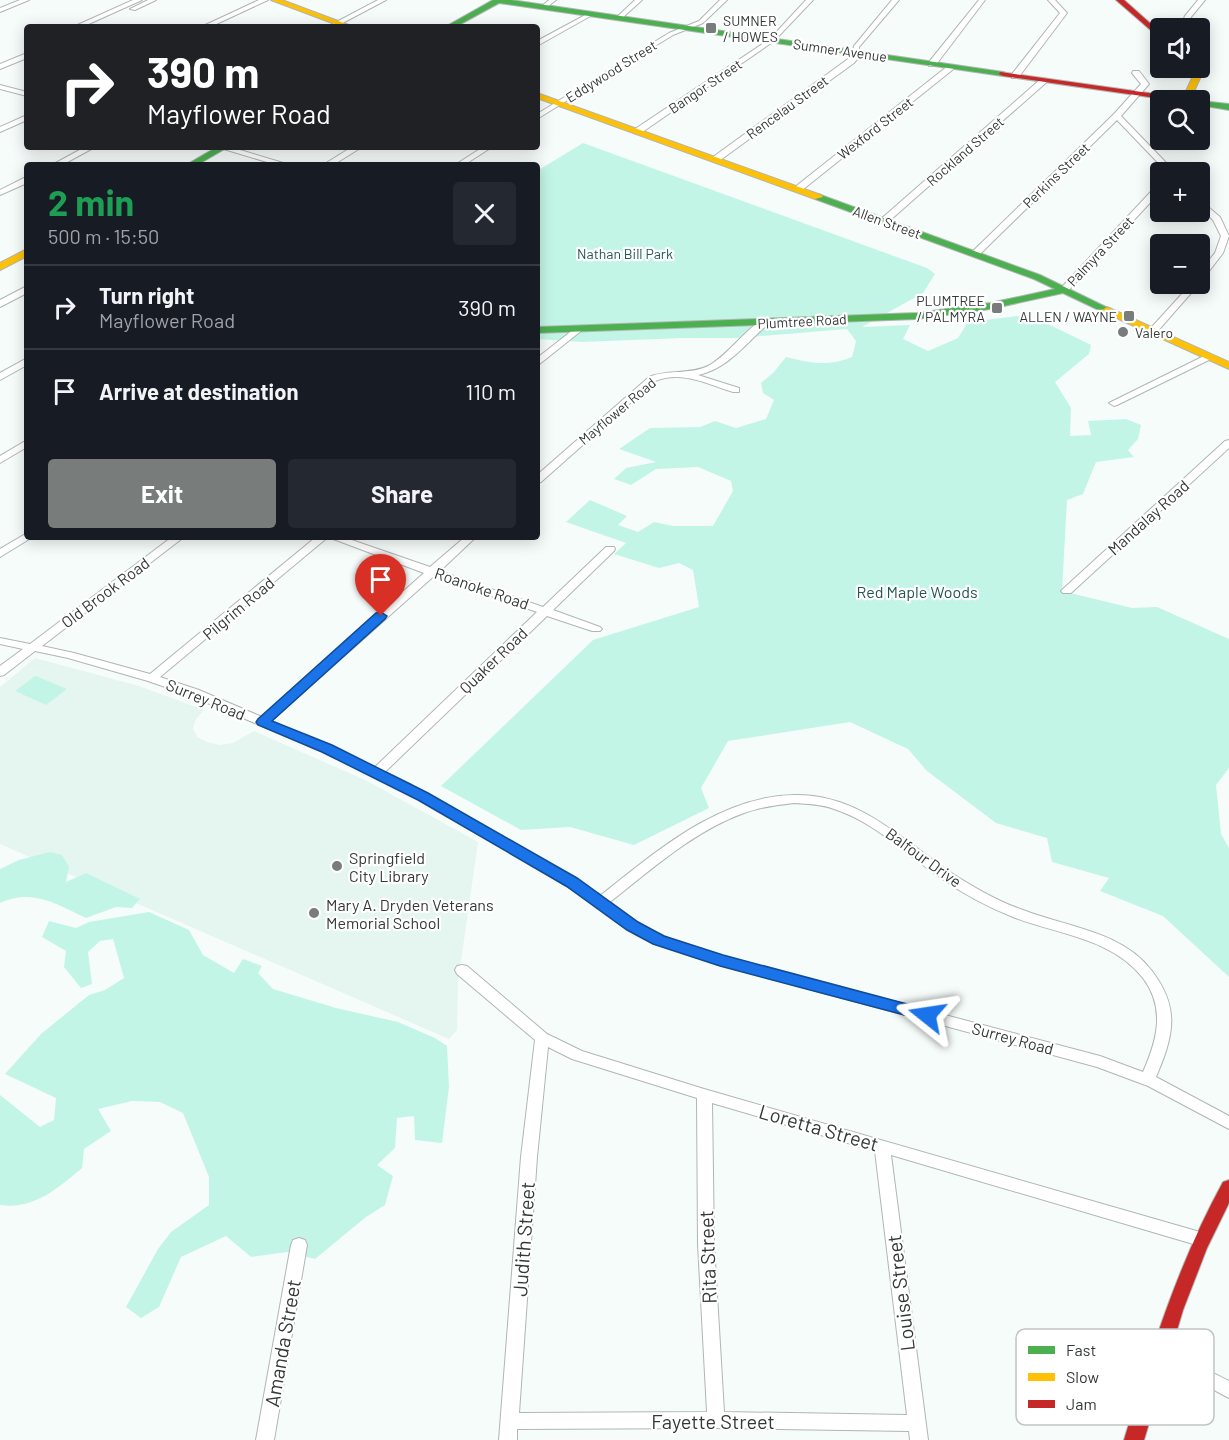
<!DOCTYPE html>
<html lang="en">
<head>
<meta charset="utf-8">
<style>
	:root { --surface:#171b24; --page:#242831; --text:#f1f3f6; --muted:#9ea1a6; --line:#363941; --accent:#787d7b }
	body { margin:0; font-family:Barlow,sans-serif; background:var(--page); color:var(--text); height:100vh; display:flex; flex-direction:column; font-size:22px; white-space:nowrap }
	* { box-sizing:border-box; margin:0 }
	p { font-size:20px; color:var(--muted) }
	.icon { flex:none; width:33px; height:33px; fill:none; stroke:currentColor; stroke-width:2; stroke-linecap:round; stroke-linejoin:round }
	.map { position:relative; flex:1; overflow:hidden }
	.sheet { position:absolute; left:24px; top:162px; width:516px; height:378px; display:flex; flex-direction:column; background:var(--surface); border-radius:6px; box-shadow:0 3px 15px #0003 }
	.sheet>* { flex:none }
	.top-card { position:absolute; left:24px; top:24px; width:516px; height:126px; border-radius:6px; box-shadow:0 3px 15px #0003; background:#202124; color:#fff; overflow:hidden }
	.controls { position:absolute; left:1150px; top:18px; display:grid; gap:12px }
	.controls a { display:grid; place-items:center; width:60px; height:60px; border-radius:6px; background:var(--surface); box-shadow:0 3px 15px #0003; font-size:30px }
	.pin { position:absolute; display:grid; place-items:center; width:51px; height:51px; color:#fff; margin:-62px -26px; border-radius:50% 50% 50% 0; rotate:-45deg; box-shadow:0 0 6px #0007 }
	.pin .icon { rotate:45deg }
	.me { position:absolute; width:66px; margin:-33px; rotate:285deg; stroke-linejoin:round; filter:drop-shadow(0 0 4px #0008) }
	.turn { display:flex; align-items:center; gap:21px; height:126px; padding:0 24px; font-size:27px }
	.turn .icon { width:78px; height:78px; stroke-width:2.5 }
	.turn b { display:block; font-size:42px; line-height:51px }
	.round { display:grid; place-items:center; flex:none; width:63px; height:63px; border-radius:6px; background:var(--page) }
	.head { display:flex; align-items:center; justify-content:space-between; height:102px; padding:0 24px }
	h1 { font-size:36px; font-weight:700; line-height:45px; color:#1e9e55 }
	.button { display:flex; gap:12px; margin-top:auto; padding:12px 24px }
	.button a { flex:1; height:69px; border-radius:6px; background:var(--accent); color:#fff; font-size:24px; font-weight:700; line-height:69px; text-align:center }
	.button a+a { background:var(--page); color:var(--text) }
	ul { padding:0; list-style:none }
	li { display:flex; align-items:center; gap:18px; height:84px; padding:0 24px; border-top:2px solid var(--line) }
	li div { flex:1 }
	li b { display:block; font-size:22px }
	li em { font-style:normal }
	.map>svg:first-child { display:block }
</style>
</head>
<body>
<div class="map">
<svg width="1229" height="1440" viewBox="0 0 1229 1440">
	<rect width="100%" height="100%" fill="#f6fcfa"/>
	<path fill="#e5f5f0" d="M35 658 139 686 204 710 196 719 193 728 197 737 207 742 219 745 233 743 254 731 367 781 478 842 458 982 457 1030 449 1039 0 844V687Z"/>
	<path fill="#c3f5e7" d="M583 143 927 268 935 274 923 293 862 327 910 325 903 339 928 351 958 338 968 322 1018 316 1042 321 1091 345 1089 354 1055 382 1071 408 1070 436 1091 435 1088 421 1126 419 1141 425 1138 439 1128 450 1134 457 1096 462 1083 494 1067 500 1062 591 1132 608 1157 607 1229 639V768L1216 785 1221 834 1229 848V977L1163 916 1100 891 1109 878 1052 862 1047 838 996 823 927 771 908 749 850 722 728 741 701 788 709 808 634 845 570 827 521 830 441 786 593 640 699 607 693 570 679 563 659 568 614 554 626 543 566 522 590 500 627 516 618 525 638 532 654 522 673 526H713L733 491 731 481 698 467 656 469 631 485 614 479 626 468 656 462 619 449 650 428 700 427 715 421 736 428 766 419 774 400 763 393 761 383 774 372 786 357C810 363 828 367 852 357L856 341 847 329 738 338H683L582 342 537 339V171Z
		M35 676H36L67 689 46 705 15 691Z
		M50 852 62 855 69 867 66 882 86 873 140 899 132 908 116 907 86 918C56 904 33 888 0 903V869L19 860Z
		M149 912 189 930 203 955 234 973 243 959 262 966 258 973 273 989 336 1008 398 1022 435 1038 447 1046 449 1087 442 1143 415 1140 414 1116 397 1118 395 1148 377 1165 393 1176 385 1205 366 1217 315 1259 288 1252 251 1257 226 1236 181 1257 159 1307 141 1318 126 1307 158 1249 171 1232 209 1205V1177L183 1113 160 1102 132 1101 98 1109 111 1131 84 1149 82 1168C58 1188 34 1210 0 1205V1095L40 1127 54 1120 56 1098 5 1074 41 1034 89 995 105 990 124 978 113 939 100 941 88 952 92 984 81 988 64 967 66 951 42 937 49 921 76 928 89 922Z"/>
	<g fill="none" stroke-linecap="round" stroke-linejoin="round">
		<g stroke="#b1b6b4" stroke-width="2">
			<path id="street" d="M20 0H29L0 12V8Z
				M133 0H142L82 27H73Z
				M148 0H156L135 10 130 9Z
				M259 0H268L210 27H201Z
				M378 0H386L335 27H327Z
				M549 0H556L546 8H542V6Z
				M635 0H642L621 19H617V17Z
				M720 0H727L703 23 673 35 537 119V114L669 33 699 21Z
				M806 0H813L774 41 641 133H635V129L770 39Z
				M892 0H899L859 47V57L854 63 719 161H713V157L848 59 852 56 854 46Z
				M979 0H985L935 66H929V62Z
				M1048 0H1055L1067 13 1018 78H1012V74L1060 13Z
				M1198 0H1205L1191 17 1186 28H1180L1185 16Z
				M589 13 594 14 537 46V41Z
				M27 53V58L0 69V64Z
				M949 65 956 67 801 191H795V187Z
				M1133 71H1139L1149 84 1121 116 1175 172H1167L1117 120 978 256H972V252L1114 114 1141 84 1132 73Z
				M1042 78 1049 80 887 223H881V219Z
				M0 85 27 92V96L0 89Z
				M27 115V120L0 132V127Z
				M85 147H95L62 165H52Z
				M217 147H230L290 165H277Z
				M352 147H362L333 165H323Z
				M483 147H492L464 165H455Z
				M24 178H27V183L0 195V190Z
				M1158 184H1161V191L1067 292H1061V288Z
				M1200 200 1220 217 1229 236 1223 253 1203 279 1200 280V271L1215 253 1221 236 1213 220 1200 207Z
				M1191 284H1199L1156 333H1150V329Z
				M27 286V293L0 307V300Z
				M765 319 768 320V324C746 343 728 369 698 375L739 388V392H733C707 384 682 370 655 381L541 482 537 483V475L649 377C667 369 690 375 708 366 729 355 746 327 765 319Z
				M578 326 581 327V331L537 366V358Z
				M1208 354 1213 357 1211 359 1117 405 1114 406 1109 403Z
				M27 358V365L0 380V373Z
				M27 440V447L0 463V456Z
				M1229 440V448L1071 593H1063L1061 591 1063 589 1225 441Z
				M27 533V537H32L31 538 0 557V549Z
				M172 537H184L42 646 74 653 150 674 316 537H343L430 567 465 537H476L440 571 543 607 606 547H614L615 549 614 551 553 610 600 627 602 629 600 631H592L547 616 385 772 412 785 508 839 601 895C657 851 719 796 795 795 859 794 901 839 950 872 973 887 997 901 1023 910 1066 927 1122 931 1152 971 1181 1009 1173 1037 1156 1077L1229 1116V1129L1148 1086 1097 1067 720 965 663 946 636 934 586 898 498 845 404 791 323 752 191 696 148 681 68 658 35 651 4 675 0 676V666L23 649 0 644V638L30 644ZM328 537 424 573 262 717 199 690 160 677ZM434 576 537 612 375 767 271 721ZM794 803C808 804 821 804 834 809 875 822 906 855 941 878 963 894 988 907 1013 917 1057 934 1112 938 1143 978 1166 1009 1157 1040 1143 1072L1100 1056 722 956 673 940 646 928 610 902C652 869 694 831 744 813 760 807 777 805 794 803Z
				M462 965 467 966 547 1034 582 1051 704 1089 1200 1232 1206 1234 1208 1239 1206 1244 1200 1246 891 1155 928 1440H910L909 1431 716 1428 517 1429V1440H499L521 1157 535 1040 457 974 455 970 457 966ZM548 1047 572 1059 697 1098 698 1244 707 1412 519 1413 537 1157ZM712 1103 875 1151 907 1415 724 1412 714 1244Z
				M299 1238 305 1240 307 1245 274 1440H256L291 1245 293 1240Z
				M1160 1346 1229 1381V1398L1154 1358 1152 1353 1154 1348Z"/>
		</g>
		<g stroke="#b1b6b4" stroke-width="2">
			<path id="fast" d="M493 0H511L1003 72 1007 74 1003 76 499 3 455 27H445Z
				M1200 101 1229 104V110L1200 105Z
				M217 147H228L197 165H186Z
				M818 194 1040 275 1112 310 1111 312H1103L1063 293 990 309 917 319 537 333V327L917 313 990 303 1055 289 1034 279 815 199V195Z"/>
		</g>
		<g stroke="#b1b6b4" stroke-width="2">
			<path id="slow" d="M271 0H282L354 27H343Z
				M1187 68H1195L1201 76 1190 100H1182L1193 76Z
				M537 93 821 195 823 197 815 199 537 98Z
				M27 249V256L0 270V263Z
				M1107 307 1229 362V369L1103 312 1102 310Z"/>
		</g>
		<g stroke="#b1b6b4" stroke-width="2">
			<path id="jam" d="M1116 0H1124L1161 33V39Z
				M1000 72 1184 98 1188 100H1170L1003 76 999 74Z
				M1229 1180V1203L1207 1248 1183 1310 1144 1440H1124C1151 1351 1178 1264 1223 1182Z"/>
		</g>
		<use href="#street" fill="#fefffe" fill-rule="evenodd"/>
		<use href="#fast" fill="#4caf50" fill-rule="evenodd"/>
		<use href="#slow" fill="#ffc107" fill-rule="evenodd"/>
		<use href="#jam" fill="#c62828" fill-rule="evenodd"/>
	</g>
	<path fill="#1a73e8" stroke="#114b97" stroke-width="1.5" d="M381 612 387 616 385 619 272 721 332 745 428 793 577 878 638 922 664 936 723 955 933 1011 936 1015 933 1019 927 1021 720 966 653 944 627 930 566 886 418 800 322 752 258 725 256 722 258 719 376 613Z"/>
	<g fill="#787d7b" stroke="#fff" stroke-width="2">
		<rect x="705" y="22" width="12" height="12" rx="3"/>
		<rect x="991" y="302" width="12" height="12" rx="3"/>
		<rect x="1123" y="310" width="12" height="12" rx="3"/>
		<circle cx="1123" cy="332" r="6"/>
		<circle cx="337" cy="866" r="6"/>
		<circle cx="314" cy="913" r="6"/>
	</g>
	<g text-anchor="middle" dominant-baseline="central" stroke-width="4.5" stroke-linejoin="round" paint-order="stroke">
		<g font-size="14" fill="#343937" stroke="#fff" text-anchor="start">
			<text x="723" y="20">SUMNER<tspan x="723" dy="16">/ HOWES</tspan></text>
			<text x="985" y="300" text-anchor="end">PLUMTREE<tspan x="985" dy="16">/ PALMYRA</tspan></text>
			<text x="1117" y="316" text-anchor="end">ALLEN / WAYNE</text>
			<text x="1135" y="332">Valero</text>
		</g>
		<g font-size="14" fill="#343937" stroke="#fff">
			<text transform="translate(840 50) rotate(8)">Sumner Avenue</text>
			<text transform="translate(611 71) rotate(-32)">Eddywood Street</text>
			<text transform="translate(705 86) rotate(-34)">Bangor Street</text>
			<text transform="translate(787 107) rotate(-36)">Rencelau Street</text>
			<text transform="translate(875 128) rotate(-38)">Wexford Street</text>
			<text transform="translate(965 151) rotate(-41)">Rockland Street</text>
			<text transform="translate(1056 175) rotate(-44)">Perkins Street</text>
			<text transform="translate(887 222) rotate(20)">Allen Street</text>
			<text transform="translate(1100 251) rotate(-47)">Palmyra Street</text>
			<text transform="translate(802 321) rotate(-3)">Plumtree Road</text>
			<text transform="translate(617 411) rotate(-40)">Mayflower Road</text>
		</g>
		<g font-size="14" fill="#23584b" stroke="#fff">
			<text x="625" y="253">Nathan Bill Park</text>
		</g>
		<g font-size="16" fill="#343937" stroke="#fff">
			<text transform="translate(1148 517) rotate(-42)">Mandalay Road</text>
			<text transform="translate(482 588) rotate(19)">Roanoke Road</text>
			<text transform="translate(105 592) rotate(-37)">Old Brook Road</text>
			<text transform="translate(238 608) rotate(-40)">Pilgrim Road</text>
			<text transform="translate(493 660) rotate(-44)">Quaker Road</text>
			<text transform="translate(206 699) rotate(22)">Surrey Road</text>
			<text transform="translate(924 857) rotate(36)">Balfour Drive</text>
			<text transform="translate(1013 1038) rotate(15)">Surrey Road</text>
		</g>
		<g font-size="16" fill="#23584b" stroke="#fff">
			<text x="917" y="591">Red Maple Woods</text>
		</g>
		<g font-size="16" fill="#343937" stroke="#fff" text-anchor="start">
			<text x="349" y="857">Springfield<tspan x="349" dy="18">City Library</tspan></text>
			<text x="326" y="904">Mary A. Dryden Veterans<tspan x="326" dy="18">Memorial School</tspan></text>
		</g>
		<g font-size="20" fill="#343937" stroke="#fff">
			<text transform="translate(819 1127) rotate(16)">Loretta Street</text>
			<text transform="translate(523 1239) rotate(-86)">Judith Street</text>
			<text transform="translate(707 1257) rotate(-92)">Rita Street</text>
			<text transform="translate(900 1293) rotate(-97)">Louise Street</text>
			<text transform="translate(282 1343) rotate(-80)">Amanda Street</text>
			<text x="713" y="1421">Fayette Street</text>
		</g>
	</g>
	<rect x="1016" y="1329" width="198" height="96" rx="9" fill="#fff" stroke="#c2c4c3" stroke-width="1.5"/>
	<rect x="1028" y="1346" width="27" height="8" fill="#4caf50"/>
	<rect x="1028" y="1373" width="27" height="8" fill="#ffc107"/>
	<rect x="1028" y="1400" width="27" height="8" fill="#c62828"/>
	<g font-size="16" fill="#343937">
		<text x="1066" y="1356">Fast</text>
		<text x="1066" y="1383">Slow</text>
		<text x="1066" y="1410">Jam</text>
	</g>
</svg>
<div class="controls">
<a><svg class="icon" aria-label="sound" viewBox="0 0 24 24"><path d="M4 9h4l5-4v14l-5-4H4zM17 9q2 3 0 6"/></svg></a>
<a><svg class="icon" aria-label="search" viewBox="0 0 24 24"><circle cx="10" cy="10" r="6"/><path d="M15 15l6 6"/></svg></a>
<a>+</a>
<a>−</a>
</div>
<div class="pin" style="left:381px;top:616px;background:#d93025"><svg class="icon" aria-label="arrive" viewBox="0 0 24 24"><path d="M6 21V4h12l-3 4 3 4H6"/></svg></div>
<svg class="me" style="left:927px;top:1015px" viewBox="-20 -20 40 40"><path d="M0-17L14 15 0 8-14 15z" fill="#1a73e8" stroke="#fff" stroke-width="4"/></svg>
<div class="top-card">
<div class="turn"><svg class="icon" aria-label="right" viewBox="0 0 24 24"><path d="M7 20v-9h11M14 6l5 5-5 5"/></svg><div><b>390 m</b>Mayflower Road</div></div>
</div>
<section class="sheet">
<div class="head"><div><h1>2 min</h1><p>500 m · 15:50</p></div><a class="round"><svg class="icon" aria-label="close" viewBox="0 0 24 24"><path d="M6 6l12 12M18 6L6 18"/></svg></a></div>
<ul>
<li><svg class="icon" aria-label="right" viewBox="0 0 24 24"><path d="M7 20v-9h11M14 6l5 5-5 5"/></svg><div><b>Turn right</b><p>Mayflower Road</p></div><em>390 m</em></li>
<li><svg class="icon" aria-label="arrive" viewBox="0 0 24 24"><path d="M6 21V4h12l-3 4 3 4H6"/></svg><div><b>Arrive at destination</b></div><em>110 m</em></li>
</ul>
<div class="button"><a>Exit</a><a>Share</a></div>
</section>
</div>
</body>
</html>
